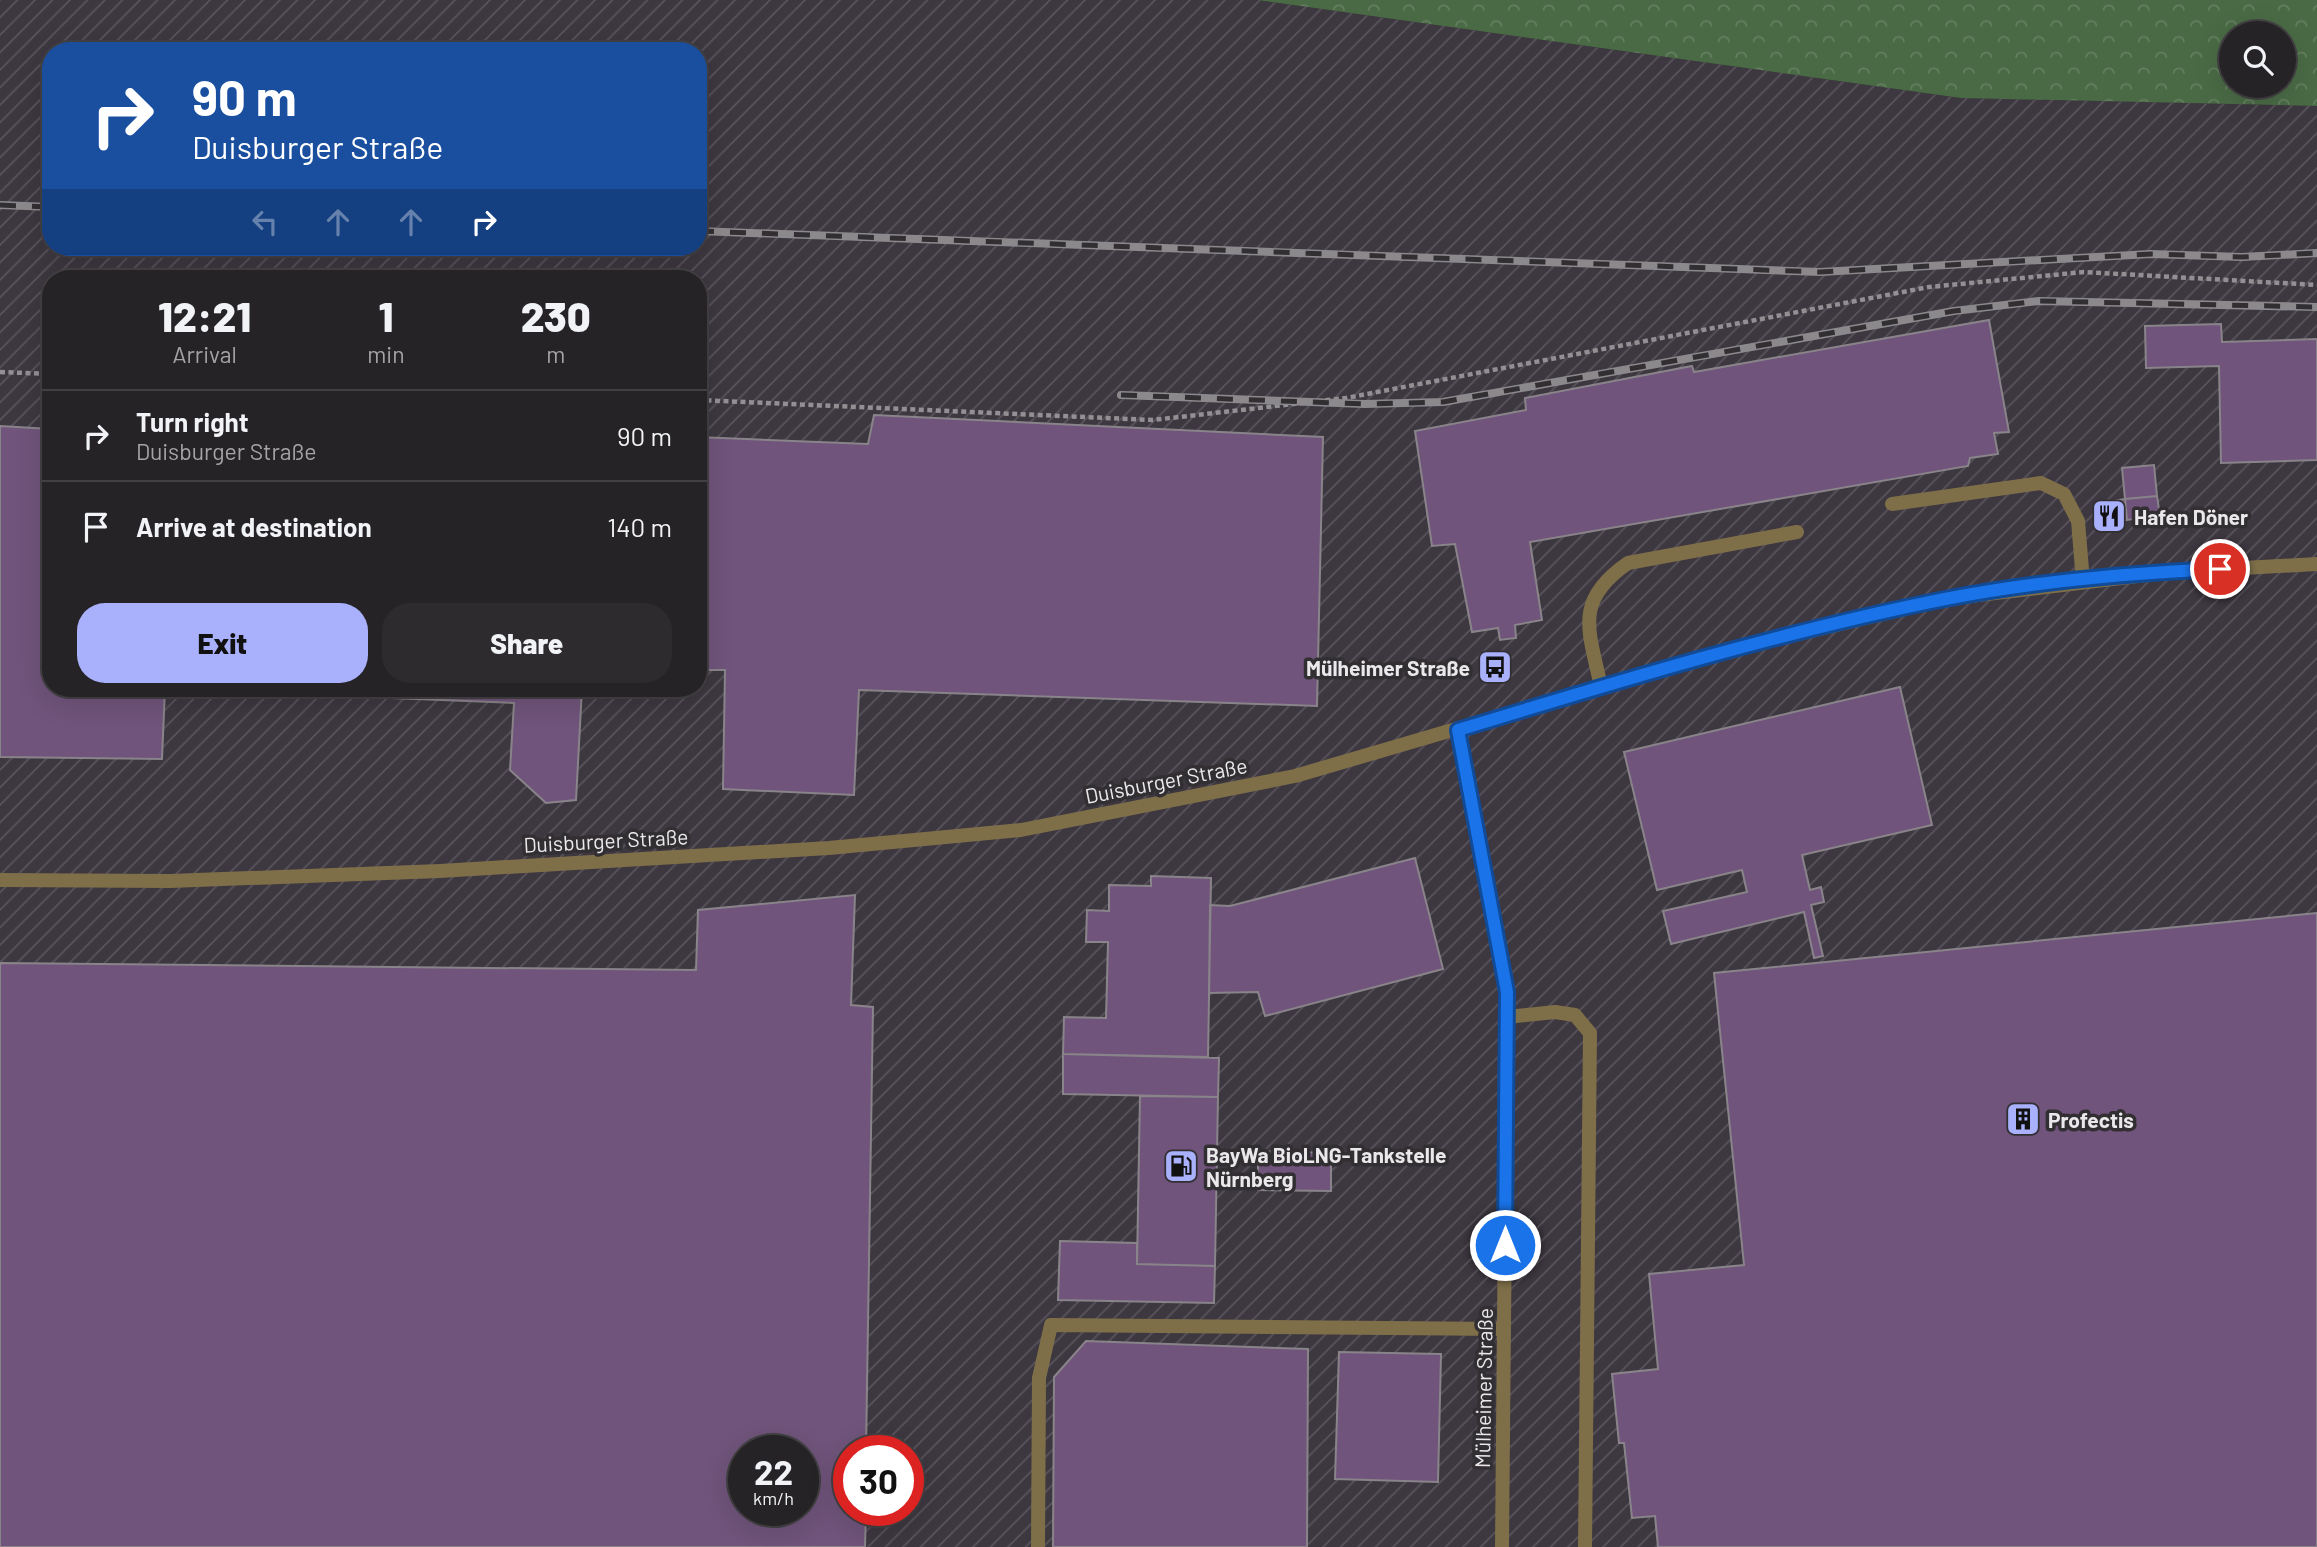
<!DOCTYPE html>
<html lang="en">
<head>
<meta charset="utf-8">
<style>
	:root { --surface:#262326; --page:#2e2b2e; --text:#f1f3f6; --muted:#a4a4a7; --line:#424043; --accent:#a9b0fc }
	body { margin:0; font-family:Barlow,sans-serif; background:var(--page); color:var(--text); height:100vh; display:flex; flex-direction:column; font-size:26px; white-space:nowrap }
	* { box-sizing:border-box; margin:0 }
	p { font-size:23px; color:var(--muted) }
	.icon { flex:none; width:38px; height:38px; fill:none; stroke:currentColor; stroke-width:2; stroke-linecap:round; stroke-linejoin:round }
	.map { position:relative; flex:1; overflow:hidden }
	.details { position:absolute; left:42px; top:270px; width:665px; height:427px; display:flex; flex-direction:column; background:var(--surface); border-radius:28px; box-shadow:0 7px 28px #0002,0 0 0 2px var(--line) }
	.details>* { flex:none }
	.top-card { position:absolute; left:42px; top:42px; width:665px; height:214px; border-radius:28px; box-shadow:0 7px 28px #0002,0 0 0 2px var(--line); background:#1a4fa0; color:#fff; overflow:hidden }
	.fabs { position:absolute; left:2219px; top:21px; display:grid; gap:14px }
	.fabs a { display:grid; place-items:center; width:77px; height:77px; border-radius:50%; background:var(--surface); box-shadow:0 7px 28px #0002,0 0 0 2px var(--line); font-size:35px }
	.speed { position:absolute; left:728px; top:1435px; display:flex; gap:14px; font-size:35px; font-weight:700; text-align:center }
	.speed>* { display:grid; place-content:center; width:91px; height:91px; border-radius:50%; background:var(--surface); box-shadow:0 7px 28px #0002,0 0 0 2px var(--line); line-height:1 }
	.speed small { font-size:18px; font-weight:400 }
	.speed .limit { border:10px solid #d22; background:#fff; color:#111 }
	.pin { position:absolute; display:grid; place-items:center; width:60px; height:60px; color:#fff; margin:-30px; border:4px solid #fff; border-radius:50%; box-shadow:0 2px 7px #0007 }
	.me { position:absolute; width:77px; margin:-38px; rotate:0deg; stroke-linejoin:round; filter:drop-shadow(0 0 5px #0008) }
	.turn { display:flex; align-items:center; gap:24px; height:147px; padding:0 35px; font-size:32px }
	.turn .icon { width:91px; height:91px; stroke-width:2.5 }
	.turn b { display:block; font-size:49px; line-height:60px }
	.lanes { display:flex; align-items:center; height:66px; padding:0 35px; background:#0003; justify-content:center; gap:35px; direction:ltr }
	.lanes .off { opacity:.35 }
	.eta { display:flex; justify-content:space-evenly; align-items:center; height:119px; text-align:center }
	.eta b { font-size:42px; font-weight:800; line-height:49px }
	.action { display:flex; gap:14px; margin-top:auto; padding:14px 35px }
	.action a { flex:1; height:80px; border-radius:28px; background:var(--accent); color:#111; font-size:28px; font-weight:800; line-height:80px; text-align:center }
	.action a+a { background:var(--page); color:var(--text) }
	ul { padding:0; list-style:none }
	li { display:flex; align-items:center; gap:21px; height:91px; padding:0 35px; border-top:2px solid var(--line) }
	li div { flex:1 }
	li b { display:block; font-size:26px }
	li em { font-style:normal }
	.map>svg:first-child { display:block }
</style>
</head>
<body>
<div class="map">
<svg width="2317" height="1547" viewBox="0 0 2317 1547">
	<defs>
		<pattern id="industrial-furrows" width="10" height="10" patternUnits="userSpaceOnUse" patternTransform="scale(1.75)"><rect width="10" height="10" fill="#3d3740"/><path d="M-1 1l2-2M0 10L10 0M9 11l2-2" fill="none" stroke="#59545c"/></pattern>
		<pattern id="forest-crowns" width="20" height="18" patternUnits="userSpaceOnUse" patternTransform="scale(1.75)"><rect width="20" height="18" fill="#4a6a45"/><path d="M2 6a3 3 0 1 1 6 0M12 15a3 3 0 1 1 6 0" fill="none" stroke="#647f60"/></pattern>
	</defs>
	<rect width="100%" height="100%" fill="#322f33"/>
	<path fill="url(#industrial-furrows)" fill-rule="evenodd" d="M0 0H1257L1961 98 2317 106V1547H0ZM51 51H698V247H51ZM51 278H698V688H51ZM744 1451H803V1510H744ZM849 1451H908V1510H849Z"/>
	<path fill="url(#forest-crowns)" fill-rule="evenodd" d="M1257 0H2317V106L1961 98ZM2231 33H2284V86H2231Z"/>
	<path fill="#70547b" stroke="#888489" stroke-width="2" fill-rule="evenodd" d="M1989 320 2009 432 1994 433 1998 454 1970 458 1968 466 1530 542 1542 620 1515 625 1516 638 1500 640 1498 628 1472 632 1455 544 1432 546 1415 431 1526 410 1525 398 1692 366 1694 372Z
		M2221 324 2222 342 2317 339V460L2221 463 2219 366 2146 368 2145 326Z
		M874 415 1323 437 1317 706 859 690 854 795 723 789 725 670H698V437L868 444Z
		M0 426 51 429V688H165L162 759 0 757Z
		M2154 465 2157 496 2125 499 2122 468Z
		M2157 496 2160 516 2127 520 2125 499Z
		M2125 499 2127 520 2114 521 2113 501Z
		M1900 687 1932 825 1802 855 1810 890 1821 887 1824 902 1811 905 1823 956 1814 958 1804 912 1671 944 1663 911 1747 892 1742 870 1657 890 1624 752Z
		M342 688H582L576 800 546 803 510 770 514 703 342 696Z
		M1415 858 1443 969 1265 1016 1258 992 1209 993 1210 905 1230 906Z
		M1151 876 1211 878 1208 1057 1063 1054 1064 1017 1106 1018 1108 942H1086L1087 910 1109 911V885L1151 886Z
		M855 895 851 1005 873 1007 866 1451H849V1510H866L865 1547H0V963L696 970 698 910ZM744 1451H803V1510H744Z
		M2317 913V1547H1658L1655 1516 1632 1518 1624 1443H1619L1612 1374 1658 1369 1649 1274 1744 1265 1714 973Z
		M1063 1054 1219 1058 1218 1097 1063 1094Z
		M1140 1096 1218 1097 1215 1266 1137 1264Z
		M1258 1151 1331 1153V1191L1258 1190Z
		M1060 1241 1137 1243V1264L1215 1266 1214 1303 1058 1300Z
		M1086 1341 1308 1349 1307 1547H1053L1054 1377Z
		M1339 1352 1441 1354 1438 1482 1335 1479Z"/>
	<g fill="none" stroke-linecap="round" stroke-linejoin="round">
		<path stroke="#929093" stroke-width="4.5" stroke-dasharray="5 3.5" stroke-linecap="butt" d="M0 372 51 374
			M698 400 1153 420 1346 398 1929 287 2084 272 2317 285"/>
		<path stroke="#7e6f49" stroke-width="14" d="M1892 504 2041 483 2064 494 2078 521 2083 582
			M1601 687C1589 630 1573 601 1628 563L1797 532
			M1506 1017 1555 1012 1575 1015 1590 1033 1585 1547
			M1038 1547 1039 1378 1051 1325 1504 1329"/>
		<path stroke="#7e6f49" stroke-width="14" d="M1458 730 1507 992 1502 1547
			M0 880 170 881 440 871 829 848 1021 830 1295 776 1706 656 1945 599 2171 572 2317 564"/>
		<g stroke="#8c898d" stroke-width="8">
			<path id="rail" d="M0 205 51 207
				M698 231 1820 272 2151 254 2242 257 2317 253
				M1121 395 1365 404 1443 402 1954 311 2039 301 2317 307"/>
		</g>
		<use href="#rail" stroke="#322f33" stroke-width="5" stroke-dasharray="16" stroke-linecap="butt"/>
	</g>
	<g fill="none" stroke-linecap="round" stroke-linejoin="round">
		<g stroke="#114b97" stroke-width="18">
			<path id="route" d="M1505 1245 1507 992 1458 730C1619 681 1780 632 1945 599 2031 582 2133 573 2220 569"/>
		</g>
		<use href="#route" stroke="#1a73e8" stroke-width="12"/>
	</g>
	<defs>
		<g id="restaurant-square" transform="scale(1.75)"><rect x="-9" y="-9" width="18" height="18" rx="4" fill="#a9b0fc" stroke="#322f33"/><path d="M-5-6h1v4h1v-4h1v4h1v-4h1v5L-1.5 .5V6h-2V.5L-5-1ZM5-6V6H3V1.5H1.5Q1.5-4 5-6Z" fill="#111"/></g>
		<g id="bus-square" transform="scale(1.75)"><rect x="-9" y="-9" width="18" height="18" rx="4" fill="#a9b0fc" stroke="#322f33"/><path d="M-5-6H5V4H4V6H2V4H-2V6H-4V4H-5ZM-3.5-4V0h7V-4ZM-3.5 1.2v1.5H-2V1.2ZM2 1.2v1.5H3.5V1.2Z" fill="#111"/></g>
		<g id="building-square" transform="scale(1.75)"><rect x="-9" y="-9" width="18" height="18" rx="4" fill="#a9b0fc" stroke="#322f33"/><path d="M-4-6H4V6H1V3H-1V6H-4ZM-2.5-4.3h1.7v1.8h-1.7ZM.8-4.3h1.7v1.8H.8ZM-2.5-1h1.7V.8h-1.7ZM.8-1h1.7V.8H.8Z" fill="#111"/></g>
		<g id="fuel-square" transform="scale(1.75)"><rect x="-9" y="-9" width="18" height="18" rx="4" fill="#a9b0fc" stroke="#322f33"/><path d="M-5.5-6h7V0h2V4h1.3V-2.5L3-4.5l.8-.8L6-3V5H2.5V1h-1V6h-7ZM-4.2-4.7v3.2H.2V-4.7Z" fill="#111"/></g>
	</defs>
	<g fill-rule="evenodd">
		<use href="#restaurant-square" x="2109" y="516"/>
		<use href="#bus-square" x="1495" y="667"/>
		<use href="#building-square" x="2023" y="1119"/>
		<use href="#fuel-square" x="1181" y="1166"/>
	</g>
	<g text-anchor="middle" dominant-baseline="central" stroke-width="7" stroke-linejoin="round" paint-order="stroke">
		<g font-size="21" font-weight="bold" fill="#eae8eb" stroke="#322f33" text-anchor="start">
			<text x="2134" y="516">Hafen Döner</text>
			<text x="1470" y="667" text-anchor="end">Mülheimer Straße</text>
			<text x="2048" y="1119">Profectis</text>
			<text x="1206" y="1154">BayWa BioLNG-Tankstelle<tspan x="1206" dy="24">Nürnberg</tspan></text>
		</g>
		<g font-size="21" fill="#eae8eb" stroke="#322f33">
			<text transform="translate(1166 780) rotate(-11)">Duisburger Straße</text>
			<text transform="translate(606 840) rotate(-3)">Duisburger Straße</text>
			<text transform="translate(1483 1388) rotate(-89)">Mülheimer Straße</text>
		</g>
	</g>
</svg>
<div class="fabs">
<a><svg class="icon" aria-label="search" viewBox="0 0 24 24"><circle cx="10" cy="10" r="6"/><path d="M15 15l6 6"/></svg></a>
</div>
<div class="speed"><div>22<small>km/h</small></div><div class="limit">30</div></div>
<div class="pin" style="left:2220px;top:569px;background:#d93025"><svg class="icon" aria-label="arrive" viewBox="0 0 24 24"><path d="M6 21V4h12l-3 4 3 4H6"/></svg></div>
<svg class="me" style="left:1505px;top:1245px" viewBox="-20 -20 40 40"><circle r="17" fill="#1a73e8" stroke="#fff" stroke-width="3"/><path d="M0-11L8 9 0 5-8 9z" fill="#fff"/></svg>
<div class="top-card">
<div class="turn"><svg class="icon" aria-label="right" viewBox="0 0 24 24"><path d="M7 20v-9h11M14 6l5 5-5 5"/></svg><div><b>90 m</b>Duisburger Straße</div></div>
<div class="lanes"><svg class="icon off" aria-label="left" viewBox="0 0 24 24"><path d="M17 20v-9H6M10 6l-5 5 5 5"/></svg><svg class="icon off" aria-label="ahead" viewBox="0 0 24 24"><path d="M12 20V5M6 11l6-6 6 6"/></svg><svg class="icon off" aria-label="ahead" viewBox="0 0 24 24"><path d="M12 20V5M6 11l6-6 6 6"/></svg><svg class="icon" aria-label="right" viewBox="0 0 24 24"><path d="M7 20v-9h11M14 6l5 5-5 5"/></svg></div>
</div>
<section class="details">
<div class="eta">
<div><b>12:21</b><p>Arrival</p></div>
<div><b>1</b><p>min</p></div>
<div><b>230</b><p>m</p></div>
</div>
<ul>
<li><svg class="icon" aria-label="right" viewBox="0 0 24 24"><path d="M7 20v-9h11M14 6l5 5-5 5"/></svg><div><b>Turn right</b><p>Duisburger Straße</p></div><em>90 m</em></li>
<li><svg class="icon" aria-label="arrive" viewBox="0 0 24 24"><path d="M6 21V4h12l-3 4 3 4H6"/></svg><div><b>Arrive at destination</b></div><em>140 m</em></li>
</ul>
<div class="action"><a>Exit</a><a>Share</a></div>
</section>
</div>
</body>
</html>
